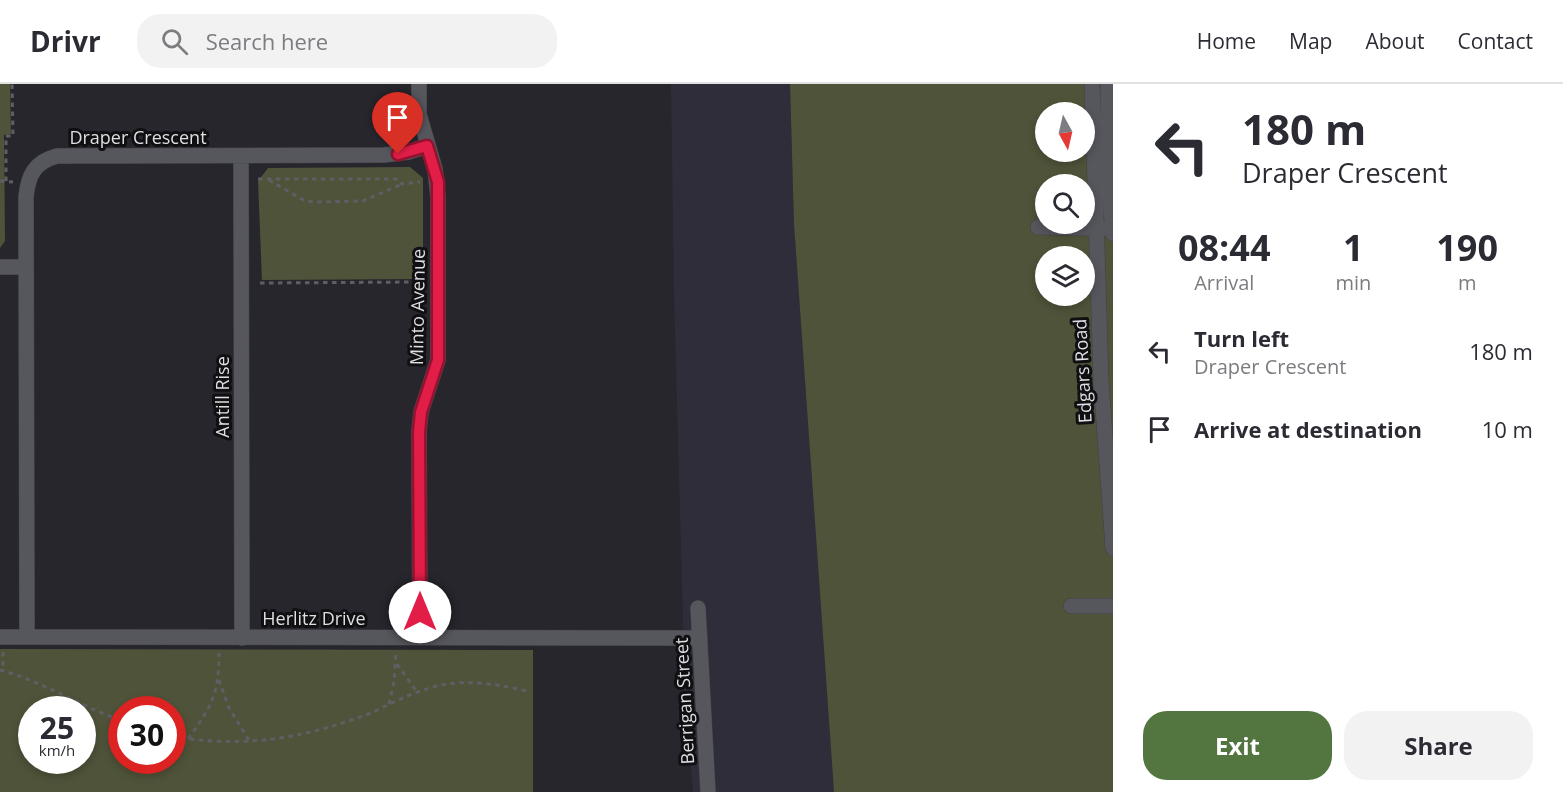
<!DOCTYPE html>
<html lang="en">
<head>
<meta charset="utf-8">
<style>
	:root { --surface:#fff; --page:#f2f2f3; --text:#2b2b33; --muted:#7c7c81; --line:#e1e1e2; --accent:#53753f }
	body { margin:0; font-family:"Open Sans",sans-serif; background:var(--page); color:var(--text); height:100vh; display:flex; flex-direction:column; font-size:22px; white-space:nowrap }
	* { box-sizing:border-box; margin:0 }
	p { font-size:20px; color:var(--muted) }
	.icon { flex:none; width:33px; height:33px; fill:none; stroke:currentColor; stroke-width:2; stroke-linecap:round; stroke-linejoin:round }
	.map { position:relative; flex:1; overflow:hidden }
	.panel { display:flex; flex-direction:column; background:var(--surface); width:450px }
	.panel>* { flex:none }
	.banner { background:#fff; color:var(--text); overflow:hidden }
	.needle { width:39px; rotate:172deg }
	.tools { position:absolute; left:1035px; top:18px; display:grid; gap:12px }
	.tools a { display:grid; place-items:center; width:60px; height:60px; border-radius:50%; background:var(--surface); box-shadow:0 3px 9px #0003; font-size:30px }
	.speed { position:absolute; left:18px; top:612px; display:flex; gap:12px; font-size:30px; font-weight:700; text-align:center }
	.speed>* { display:grid; place-content:center; width:78px; height:78px; border-radius:50%; background:var(--surface); box-shadow:0 3px 9px #0003; line-height:1 }
	.speed small { font-size:15px; font-weight:400 }
	.speed .limit { border:9px solid #d22; background:#fff; color:#111 }
	.pin { position:absolute; display:grid; place-items:center; width:51px; height:51px; color:#fff; margin:-62px -26px; border-radius:50% 50% 50% 0; rotate:-45deg; box-shadow:0 0 6px #0007 }
	.pin .icon { rotate:45deg }
	.me { position:absolute; width:66px; margin:-33px; rotate:0deg; stroke-linejoin:round; filter:drop-shadow(0 0 4px #0008) }
	.turn { display:flex; align-items:center; gap:21px; height:126px; padding:0 30px; font-size:27px }
	.turn .icon { width:78px; height:78px; stroke-width:2.5 }
	.turn b { display:block; font-size:42px; line-height:51px }
	.eta { display:flex; justify-content:space-evenly; align-items:center; height:102px; text-align:center }
	.eta b { font-size:36px; font-weight:700; line-height:42px }
	.primary-button { display:flex; gap:12px; margin-top:auto; padding:12px 30px }
	.primary-button a { flex:1; height:69px; border-radius:24px; background:var(--accent); color:#fff; font-size:24px; font-weight:700; line-height:69px; text-align:center }
	.primary-button a+a { background:var(--page); color:var(--text) }
	ul { padding:0; list-style:none }
	li { display:flex; align-items:center; gap:18px; height:78px; padding:0 30px }
	li div { flex:1 }
	li b { display:block; font-size:22px }
	li em { font-style:normal }
	header { display:flex; align-items:center; gap:36px; box-sizing:border-box; height:84px; padding:0 30px; background:var(--surface); border-bottom:2px solid var(--line) }
	header strong { font-size:28px }
	nav { display:flex; gap:33px; margin-inline-start:auto; font-size:21px }
	.search { width:420px; height:54px; background:var(--page); display:flex; align-items:center; gap:15px; box-sizing:border-box; padding:0 21px; border-radius:24px; color:var(--muted); font-size:22px }
	main { display:flex; flex:1; min-height:0 }
	.map>svg:first-child { display:block }
</style>
</head>
<body>
<header>
<strong>Drivr</strong>
<div class="search"><svg class="icon" aria-label="search" viewBox="0 0 24 24"><circle cx="10" cy="10" r="6"/><path d="M15 15l6 6"/></svg>Search here</div>
<nav><a>Home</a><a>Map</a><a>About</a><a>Contact</a></nav>
</header>
<main>
<div class="map">
<svg width="1113" height="708" viewBox="0 0 1113 708">
	<rect width="100%" height="100%" fill="#27262d"/>
	<path fill="#2f2d3a" d="M671 0H790L794 140 834 708H693L685 611 674 209Z"/>
	<path fill="#4f5339" fill-rule="evenodd" d="M0 0H10L11 50 4 51 5 157 0 164Z
		M790 0H1113V708H834L794 140ZM1046 28H1084V68H1046ZM1046 100H1084V140H1046ZM1046 172H1084V212H1046Z
		M410 83 423 94V182L421 195 262 196 258 97 268 84Z
		M0 565 533 566V708H0ZM32 626H82V676H32ZM122 626H172V676H122Z"/>
	<g fill="none" stroke-linecap="round" stroke-linejoin="round">
		<g stroke="#424146" stroke-width="16">
			<path id="street" d="M419 0V30L435 85 438 113V276L421 328 419 348 420 554
				M241 72 242 554
				M1038 143 1113 145
				M0 183H25
				M1071 522H1113
				M698 524 708 708
				M0 553 700 554
				M27 553 26 113C28 92 34 78 57 72L384 71 408 68 427 62"/>
		</g>
		<g stroke="#424146" stroke-width="16">
			<path id="secondary" d="M1092 0 1101 296 1113 464
				M1108 0V88L1113 150"/>
		</g>
		<path stroke="#5f5e64" stroke-width="3" stroke-dasharray="4.5 4.5" stroke-linecap="butt" d="M258 95H398L402 100 420 98
			M269 96 305 117 315 118 363 117 402 100
			M0 97 13 98
			M6 97V52H13L12 0
			M260 199 419 198
			M3 568V587
			M397 580 417 608
			M0 586C42 597 80 622 122 637
			M219 596 229 624 250 658
			M389 620 394 597 396 568
			M172 652C236 664 296 656 357 634 377 628 395 616 415 609 455 593 487 598 527 607
			M188 655C212 622 219 610 219 569"/>
		<use href="#street" stroke="#56565d" stroke-width="15"/>
		<use href="#secondary" stroke="#56565d" stroke-width="15"/>
	</g>
	<g fill="none" stroke-linecap="round" stroke-linejoin="round">
		<g stroke="#92132f" stroke-width="15">
			<path id="route" d="M398 70 427 62 438 98V276L421 328 419 348 420 528"/>
		</g>
		<use href="#route" stroke="#e11d48" stroke-width="10"/>
	</g>
	<g text-anchor="middle" dominant-baseline="central" stroke-width="6" stroke-linejoin="round" paint-order="stroke">
		<g font-size="18" fill="#dfdfe3" stroke="#101012">
			<text x="138" y="53">Draper Crescent</text>
			<text transform="translate(417 223) rotate(-89)">Minto Avenue</text>
			<text transform="translate(1082 287) rotate(-93)">Edgars Road</text>
			<text transform="translate(222 313) rotate(-90)">Antill Rise</text>
			<text x="314" y="534">Herlitz Drive</text>
			<text transform="translate(684 617) rotate(-93)">Berrigan Street</text>
		</g>
	</g>
</svg>
<div class="tools">
<a><svg class="needle" viewBox="-14 -14 28 28"><path d="M0-13l5 13h-10z" fill="#e53935"/><path d="M0 13l5-13h-10z" fill="#7c7c81"/></svg></a>
<a><svg class="icon" aria-label="search" viewBox="0 0 24 24"><circle cx="10" cy="10" r="6"/><path d="M15 15l6 6"/></svg></a>
<a><svg class="icon" aria-label="layers" viewBox="0 0 24 24"><path d="M12 4l9 5-9 5-9-5zM3 14l9 5 9-5"/></svg></a>
</div>
<div class="speed"><div>25<small>km/h</small></div><div class="limit">30</div></div>
<div class="pin" style="left:398px;top:70px;background:#d93025"><svg class="icon" aria-label="arrive" viewBox="0 0 24 24"><path d="M6 21V4h12l-3 4 3 4H6"/></svg></div>
<svg class="me" style="left:420px;top:528px" viewBox="-20 -20 40 40"><circle r="19" fill="#fff"/><path d="M0-13L10 11 0 6-10 11z" fill="#e11d48"/></svg>
</div>
<section class="panel">
<div class="banner">
<div class="turn"><svg class="icon" aria-label="left" viewBox="0 0 24 24"><path d="M17 20v-9H6M10 6l-5 5 5 5"/></svg><div><b>180 m</b>Draper Crescent</div></div>
</div>
<div class="eta">
<div><b>08:44</b><p>Arrival</p></div>
<div><b>1</b><p>min</p></div>
<div><b>190</b><p>m</p></div>
</div>
<ul>
<li><svg class="icon" aria-label="left" viewBox="0 0 24 24"><path d="M17 20v-9H6M10 6l-5 5 5 5"/></svg><div><b>Turn left</b><p>Draper Crescent</p></div><em>180 m</em></li>
<li><svg class="icon" aria-label="arrive" viewBox="0 0 24 24"><path d="M6 21V4h12l-3 4 3 4H6"/></svg><div><b>Arrive at destination</b></div><em>10 m</em></li>
</ul>
<div class="primary-button"><a>Exit</a><a>Share</a></div>
</section>
</main>
</body>
</html>
